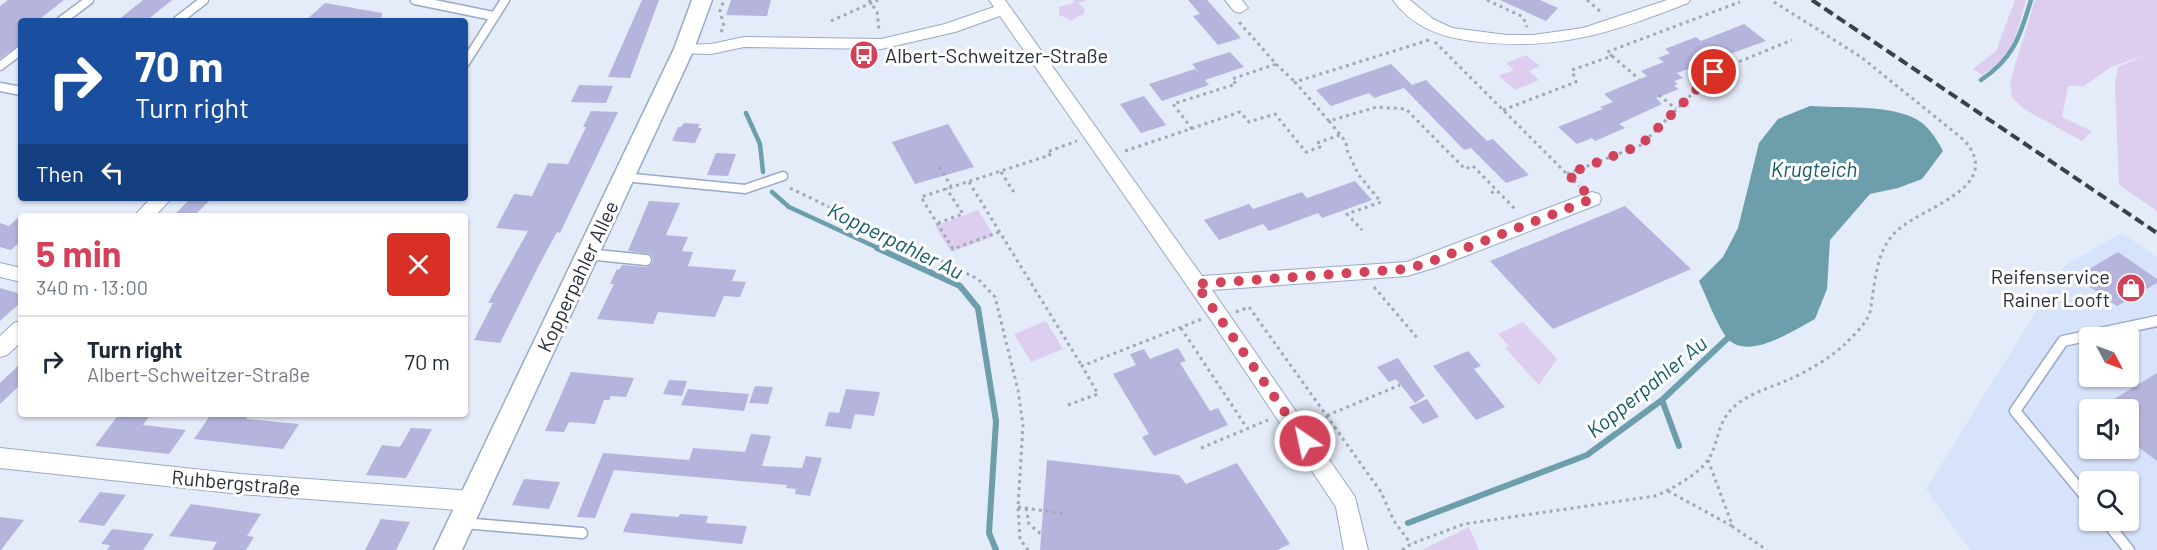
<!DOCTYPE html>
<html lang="en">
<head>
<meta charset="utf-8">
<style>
	:root { --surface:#fff; --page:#f2f2f3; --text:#1f2937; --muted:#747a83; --line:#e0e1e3; --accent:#d2425b }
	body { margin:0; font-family:Barlow,sans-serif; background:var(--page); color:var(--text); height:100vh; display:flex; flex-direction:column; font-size:22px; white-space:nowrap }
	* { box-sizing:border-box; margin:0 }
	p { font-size:20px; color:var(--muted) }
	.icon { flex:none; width:33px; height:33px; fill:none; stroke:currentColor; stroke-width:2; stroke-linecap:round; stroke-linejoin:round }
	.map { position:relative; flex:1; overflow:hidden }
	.panel { position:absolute; left:18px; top:213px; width:450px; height:204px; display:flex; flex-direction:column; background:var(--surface); border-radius:6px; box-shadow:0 2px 4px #0004 }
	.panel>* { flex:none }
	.top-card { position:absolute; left:18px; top:18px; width:450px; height:183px; border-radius:6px; box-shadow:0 2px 4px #0004; background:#1a4fa0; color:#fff; overflow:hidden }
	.needle { width:39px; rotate:131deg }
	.controls { position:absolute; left:2079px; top:327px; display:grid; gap:12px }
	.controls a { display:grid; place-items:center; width:60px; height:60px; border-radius:6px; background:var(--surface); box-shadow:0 2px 4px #0004; font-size:30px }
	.pin { position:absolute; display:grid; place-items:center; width:51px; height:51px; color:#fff; margin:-26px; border:3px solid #fff; border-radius:50%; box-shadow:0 2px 6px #0007 }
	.me { position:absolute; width:66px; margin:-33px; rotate:326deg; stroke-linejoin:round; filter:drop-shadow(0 0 4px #0008) }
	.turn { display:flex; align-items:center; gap:21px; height:126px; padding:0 18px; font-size:27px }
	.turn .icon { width:78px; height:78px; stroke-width:2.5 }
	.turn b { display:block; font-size:42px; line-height:51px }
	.then { display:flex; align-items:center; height:57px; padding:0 18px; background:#0003; gap:12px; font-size:22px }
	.round { display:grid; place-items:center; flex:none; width:63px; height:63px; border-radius:6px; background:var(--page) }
	.head { display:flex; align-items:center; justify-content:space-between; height:102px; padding:0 18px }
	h1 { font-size:36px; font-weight:700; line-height:45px; color:var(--accent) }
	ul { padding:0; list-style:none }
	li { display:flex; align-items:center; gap:18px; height:90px; padding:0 18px; border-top:2px solid var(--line) }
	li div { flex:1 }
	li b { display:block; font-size:22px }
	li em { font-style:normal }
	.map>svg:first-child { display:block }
</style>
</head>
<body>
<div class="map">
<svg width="2157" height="550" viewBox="0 0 2157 550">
	<rect width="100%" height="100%" fill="#e4ecf9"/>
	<path fill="#d6e3fb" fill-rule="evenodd" d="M2122 233 2157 257V550H1970L1926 489 2065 265ZM2090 338H2128V376H2090ZM2090 410H2128V448H2090ZM2090 482H2128V520H2090Z"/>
	<path fill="#ddcdef" d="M1073 0H1088L1078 3 1085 9 1084 14 1071 20 1059 15V7L1074 3Z
		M2015 0H2026C2016 35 2015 55 1982 75L1973 69 1996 51Z
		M2035 0H2157V211L2119 185 2115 85 2118 67 2146 55 2111 67 2084 86H2068L2062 117 2092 131 2082 141 2024 109 2012 97 2010 82Z
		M1526 55 1540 66 1529 71 1539 80 1515 90 1499 76 1514 70 1506 63Z
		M978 210 994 236 951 252 935 226Z
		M1046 321 1063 349 1031 362 1014 334Z
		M1523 322 1557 359 1539 385 1505 348 1509 346 1498 334Z
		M1469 527 1479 550H1422L1428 547Z"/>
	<path fill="#6c9eac" d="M1810 106C1841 108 1885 105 1912 117 1927 123 1936 138 1943 151L1922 179 1898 188 1870 194 1830 240 1827 289 1815 319C1794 330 1750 360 1729 340 1720 332 1705 294 1699 281L1723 257 1738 228 1759 143 1778 119Z"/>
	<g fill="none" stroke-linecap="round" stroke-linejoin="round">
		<path stroke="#6c9eac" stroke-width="4.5" d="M1981 80C2014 58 2020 36 2031 0
			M746 113 760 144 763 172
			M772 192 789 207 880 249"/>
		<path stroke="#6c9eac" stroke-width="6" d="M877 248 960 286 978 308 996 421 989 533 996 550
			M1662 400 1679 446
			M1408 523 1587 455 1662 400 1731 335"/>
	</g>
	<path fill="#b4b4dd" d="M8 0H64L37 21H21V44L0 58V6Z
		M143 0H172L146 21H117Z
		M642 0H659L630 78 608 77Z
		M731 0H771L767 16 726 15Z
		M1188 0H1207L1241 38 1218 45 1193 16 1200 14Z
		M1500 0H1540L1558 8 1546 21Z
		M325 3 382 13 381 21H305Z
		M1744 24 1766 41 1677 73 1683 78 1674 81 1678 84 1674 86 1679 89 1656 98 1662 104 1619 124 1625 128 1595 141 1592 138 1577 144 1558 127 1603 109 1600 107 1613 102 1604 94 1647 76 1641 71 1664 62 1658 58 1670 53 1665 49 1696 37 1701 41Z
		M1230 52 1244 67 1205 80 1209 85 1162 101 1149 84 1195 69 1200 74 1192 64Z
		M1391 64 1412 85 1426 80 1487 141 1493 139 1529 175 1506 183 1471 148 1464 150 1404 88 1374 98 1369 93 1331 106 1316 90Z
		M579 85 613 86 606 103 571 102Z
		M1144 96 1166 125 1141 133 1120 104Z
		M591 111 618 112 560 233 557 232 538 267 500 343 474 340 493 303H488L528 231 496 228 514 194 532 196 548 163 568 164 586 127H583Z
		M684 123 700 124 698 128H702L695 143 672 141 678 127H681Z
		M948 124 974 167 915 184 892 142Z
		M716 153 736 154 728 176 707 175Z
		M1355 181 1372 200 1322 218 1318 213 1269 231 1263 224 1219 240 1204 220 1249 204 1253 209 1302 192 1307 198Z
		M191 198H212L194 216H173Z
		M649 201 680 203 666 235 688 237 682 251 693 252 688 266 736 270 732 281 746 282 740 297 724 296 715 317 658 312 653 324 597 319 614 284H610L617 269 619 270 622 265 646 267 652 264 653 258 650 254 628 251Z
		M1625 206 1691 269 1553 329 1490 261Z
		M21 215V241L11 250 0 247V223L9 226Z
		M2118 252 2157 279V283L2117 306 2076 277Z
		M0 288 21 294V302L0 321Z
		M1178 348 1186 361 1180 363 1210 411 1218 408 1228 425 1154 456 1142 437 1149 434 1113 374 1136 365 1130 354 1144 349 1150 359Z
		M1468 351 1481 366 1474 369 1505 407 1476 420 1433 366Z
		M1398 358 1425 396 1415 403 1396 379 1389 382 1377 367Z
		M21 363V384L0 404V383Z
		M571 372 634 378 626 397 611 396 609 400H604L595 424 569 422 564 432 545 431Z
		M2157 373V461L2128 439V410H2096Z
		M669 380 687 381 682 396 663 394Z
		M755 386 773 387 768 404 749 403Z
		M688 389 736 393 749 394 744 411 681 405Z
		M846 389 880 392 874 416 855 414 851 429 825 426 829 412 839 413Z
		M1427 399 1439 417 1423 424 1409 407Z
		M119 414 150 415 143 425 186 430 169 454 95 446Z
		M211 414H249L246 419 299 424 283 449 194 439Z
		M411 428 432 429 406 478 366 475 382 445 400 447Z
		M751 434 771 436 762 466 802 468 806 456 822 458 810 496 795 494 796 489 786 488 787 485 614 470 595 518 577 517 603 453 689 460 693 448 745 452Z
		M1047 460 1179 475 1186 484 1237 463 1290 544 1277 550H1040Z
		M524 479 560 482 549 509 512 505Z
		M100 492 126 495 104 526 78 522Z
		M191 504 261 514 247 536 254 537 246 550H212L217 542 169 536Z
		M631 513 678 517 680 514 708 516 706 523 747 526 742 544 623 532Z
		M0 517 24 520 1 550H0Z
		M381 519 410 522 396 550H365Z
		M112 529 154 534 143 550H107L110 545 101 544Z"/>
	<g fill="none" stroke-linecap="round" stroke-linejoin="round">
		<g stroke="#98a9c7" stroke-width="11">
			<path id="service-far1" d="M415 0 493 16
				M61 21 89 0
				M177 21 204 0
				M465 63 505 0
				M0 66 21 50
				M0 87 21 91
				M624 177 745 189 783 176"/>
		</g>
		<g stroke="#98a9c7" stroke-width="13">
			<path id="service" d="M587 254 646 260
				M2090 502 2015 411 2063 341 2157 321
				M2105 520 2129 550
				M463 523 582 533"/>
		</g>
		<g stroke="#98a9c7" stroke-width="2">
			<path id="minor" d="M989 0H1005L1202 276 1407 262 1585 194 1592 192 1599 194 1601 199 1599 204 1437 267 1407 276 1212 290 1355 497 1368 550H1344L1336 507 1213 323 1000 16 955 32 881 49 744 47 711 54 678 53 676 49 678 45 711 44 744 37 881 39 945 24 994 7Z
				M1225 0H1242L1248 8 1240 13 1234 11Z
				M1393 0H1410L1433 19 1452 28 1507 35H1533L1583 28 1667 0H1690L1688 3C1612 33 1555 52 1472 41 1441 37 1412 27 1393 0Z
				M151 198H172L155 216H134Z
				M0 263 21 268V282L0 277Z
				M21 321V342L7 355 0 357V336L14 323Z
				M0 448 240 474 472 491 480 494 483 501 480 508 472 511 240 494 0 468Z"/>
		</g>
		<g stroke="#98a9c7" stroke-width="3">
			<path id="tertiary" d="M692 0H712L694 49 462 550H434L674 49Z"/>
		</g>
		<path stroke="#a2a9b6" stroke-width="3" stroke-dasharray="3 4" stroke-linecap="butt" d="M869 0 877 12 879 30
			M1487 0 1523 17 1527 27
			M1587 0 1601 12
			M831 21 878 0
			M721 32 724 26 720 11 724 0
			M1429 40 1295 82 1329 121 1377 107 1406 109 1465 169 1473 166 1516 210
			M1435 42 1579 186
			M1612 56 1639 79
			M1276 64 1295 82
			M1659 95 1676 109
			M1503 110 1576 82 1572 70 1612 56 1607 52 1740 2
			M1329 121 1346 142 1347 150 1358 174 1381 202 1347 214 1362 230
			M1192 129 1173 104 1236 84 1232 79 1276 64 1239 22
			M1125 151 1240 112 1249 122 1275 114 1306 152 1320 147 1317 143 1340 135
			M939 167 951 186
			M1001 172 1013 191 1018 189
			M1567 174 1641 145 1714 72 1792 40
			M969 182 1082 366
			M790 188 978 279 995 297 1018 390 1023 425 1018 507 1020 539 1028 550
			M1491 193 1497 190
			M938 223 963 214 946 188
			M999 232 953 249 921 197 1050 155 1047 152 1077 141
			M1374 287 1419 340
			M1236 312 1249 307 1381 492 1394 521 1411 544
			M1181 328 1247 428
			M1068 405 1098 394 1082 366 1202 319
			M1314 421 1400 385
			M1201 448 1268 420
			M1708 460 1733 527 1767 550
			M1668 491 1732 526
			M1018 507 1067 514
			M1026 508 1029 524 1042 535
			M1402 550 1411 544 1464 524 1655 496C1670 490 1699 474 1708 460 1718 445 1717 425 1730 411 1744 394 1771 388 1790 379 1808 371 1830 358 1844 345 1852 337 1863 327 1868 317 1871 312 1871 305 1872 299 1876 274 1878 246 1899 229 1926 206 2005 186 1964 140L1861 57 1771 0"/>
		<use href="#service-far1" stroke="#fff" stroke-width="8"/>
		<use href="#service" stroke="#fff" stroke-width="10"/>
		<use href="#minor" fill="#fff" fill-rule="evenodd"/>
		<use href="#tertiary" fill="#fff" fill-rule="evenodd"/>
		<path stroke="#3a404d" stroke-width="4" stroke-dasharray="10 5" stroke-linecap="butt" d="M1812 0 2157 233"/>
	</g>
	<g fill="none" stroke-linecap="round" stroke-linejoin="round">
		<path stroke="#d2425b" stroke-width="10" stroke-dasharray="0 18" d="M1305 441 1196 284 1407 269 1430 262 1592 199 1568 174 1641 145 1714 72"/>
	</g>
	<defs>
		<g id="bus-disc" transform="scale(1.5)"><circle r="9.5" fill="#d2425b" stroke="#fff"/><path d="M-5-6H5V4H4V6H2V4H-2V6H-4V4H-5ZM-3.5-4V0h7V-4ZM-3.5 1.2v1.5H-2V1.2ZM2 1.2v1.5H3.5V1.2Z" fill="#fff"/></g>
		<g id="shop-disc" transform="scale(1.5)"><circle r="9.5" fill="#d2425b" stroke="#fff"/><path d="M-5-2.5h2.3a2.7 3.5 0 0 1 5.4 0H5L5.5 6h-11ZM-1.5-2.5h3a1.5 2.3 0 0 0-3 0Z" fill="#fff"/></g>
	</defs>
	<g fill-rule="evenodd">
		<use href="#bus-disc" x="864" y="55"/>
		<use href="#shop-disc" x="2131" y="288"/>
	</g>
	<g text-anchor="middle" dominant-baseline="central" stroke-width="6" stroke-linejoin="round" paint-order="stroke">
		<g font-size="20" fill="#262c38" stroke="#fff" text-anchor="start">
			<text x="885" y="55">Albert-Schweitzer-Straße</text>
			<text x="2110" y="276" text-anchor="end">Reifenservice<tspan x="2110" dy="23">Rainer Looft</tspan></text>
		</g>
		<g font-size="20" fill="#262c38" stroke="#fff">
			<text transform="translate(577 276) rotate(-65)">Kopperpahler Allee</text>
			<text transform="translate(236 482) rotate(5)">Ruhbergstraße</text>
		</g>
		<g font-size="21" font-style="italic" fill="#155a6a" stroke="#fff">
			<text x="1814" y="168">Krugteich</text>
			<text transform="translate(896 240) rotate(26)">Kopperpahler Au</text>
			<text transform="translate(1646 386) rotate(-39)">Kopperpahler Au</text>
		</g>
	</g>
</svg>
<div class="controls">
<a><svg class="needle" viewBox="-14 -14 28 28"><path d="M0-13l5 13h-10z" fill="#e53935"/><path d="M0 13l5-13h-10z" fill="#747a83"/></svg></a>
<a><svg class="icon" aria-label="sound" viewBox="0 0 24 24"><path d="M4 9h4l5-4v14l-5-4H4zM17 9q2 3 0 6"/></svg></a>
<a><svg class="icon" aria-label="search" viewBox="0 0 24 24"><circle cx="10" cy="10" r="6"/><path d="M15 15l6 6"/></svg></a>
</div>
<div class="pin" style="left:1714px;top:72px;background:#d93025"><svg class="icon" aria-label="arrive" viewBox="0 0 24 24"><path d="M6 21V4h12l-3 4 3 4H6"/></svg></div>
<svg class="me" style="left:1305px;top:441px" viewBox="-20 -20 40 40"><circle r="17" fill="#d2425b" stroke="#fff" stroke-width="3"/><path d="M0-11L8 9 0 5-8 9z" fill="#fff"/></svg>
<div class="top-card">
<div class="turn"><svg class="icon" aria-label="right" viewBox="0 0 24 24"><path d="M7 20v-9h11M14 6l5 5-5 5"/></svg><div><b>70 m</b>Turn right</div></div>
<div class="then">Then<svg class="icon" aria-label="left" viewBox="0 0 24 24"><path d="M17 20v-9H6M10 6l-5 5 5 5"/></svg></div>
</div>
<section class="panel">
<div class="head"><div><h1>5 min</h1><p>340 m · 13:00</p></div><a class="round" style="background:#d93025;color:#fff"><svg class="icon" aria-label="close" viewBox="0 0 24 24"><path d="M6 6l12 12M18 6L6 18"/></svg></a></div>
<ul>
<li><svg class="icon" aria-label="right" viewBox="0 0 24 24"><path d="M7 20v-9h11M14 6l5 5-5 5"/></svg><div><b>Turn right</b><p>Albert-Schweitzer-Straße</p></div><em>70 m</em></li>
</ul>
</section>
</div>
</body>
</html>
